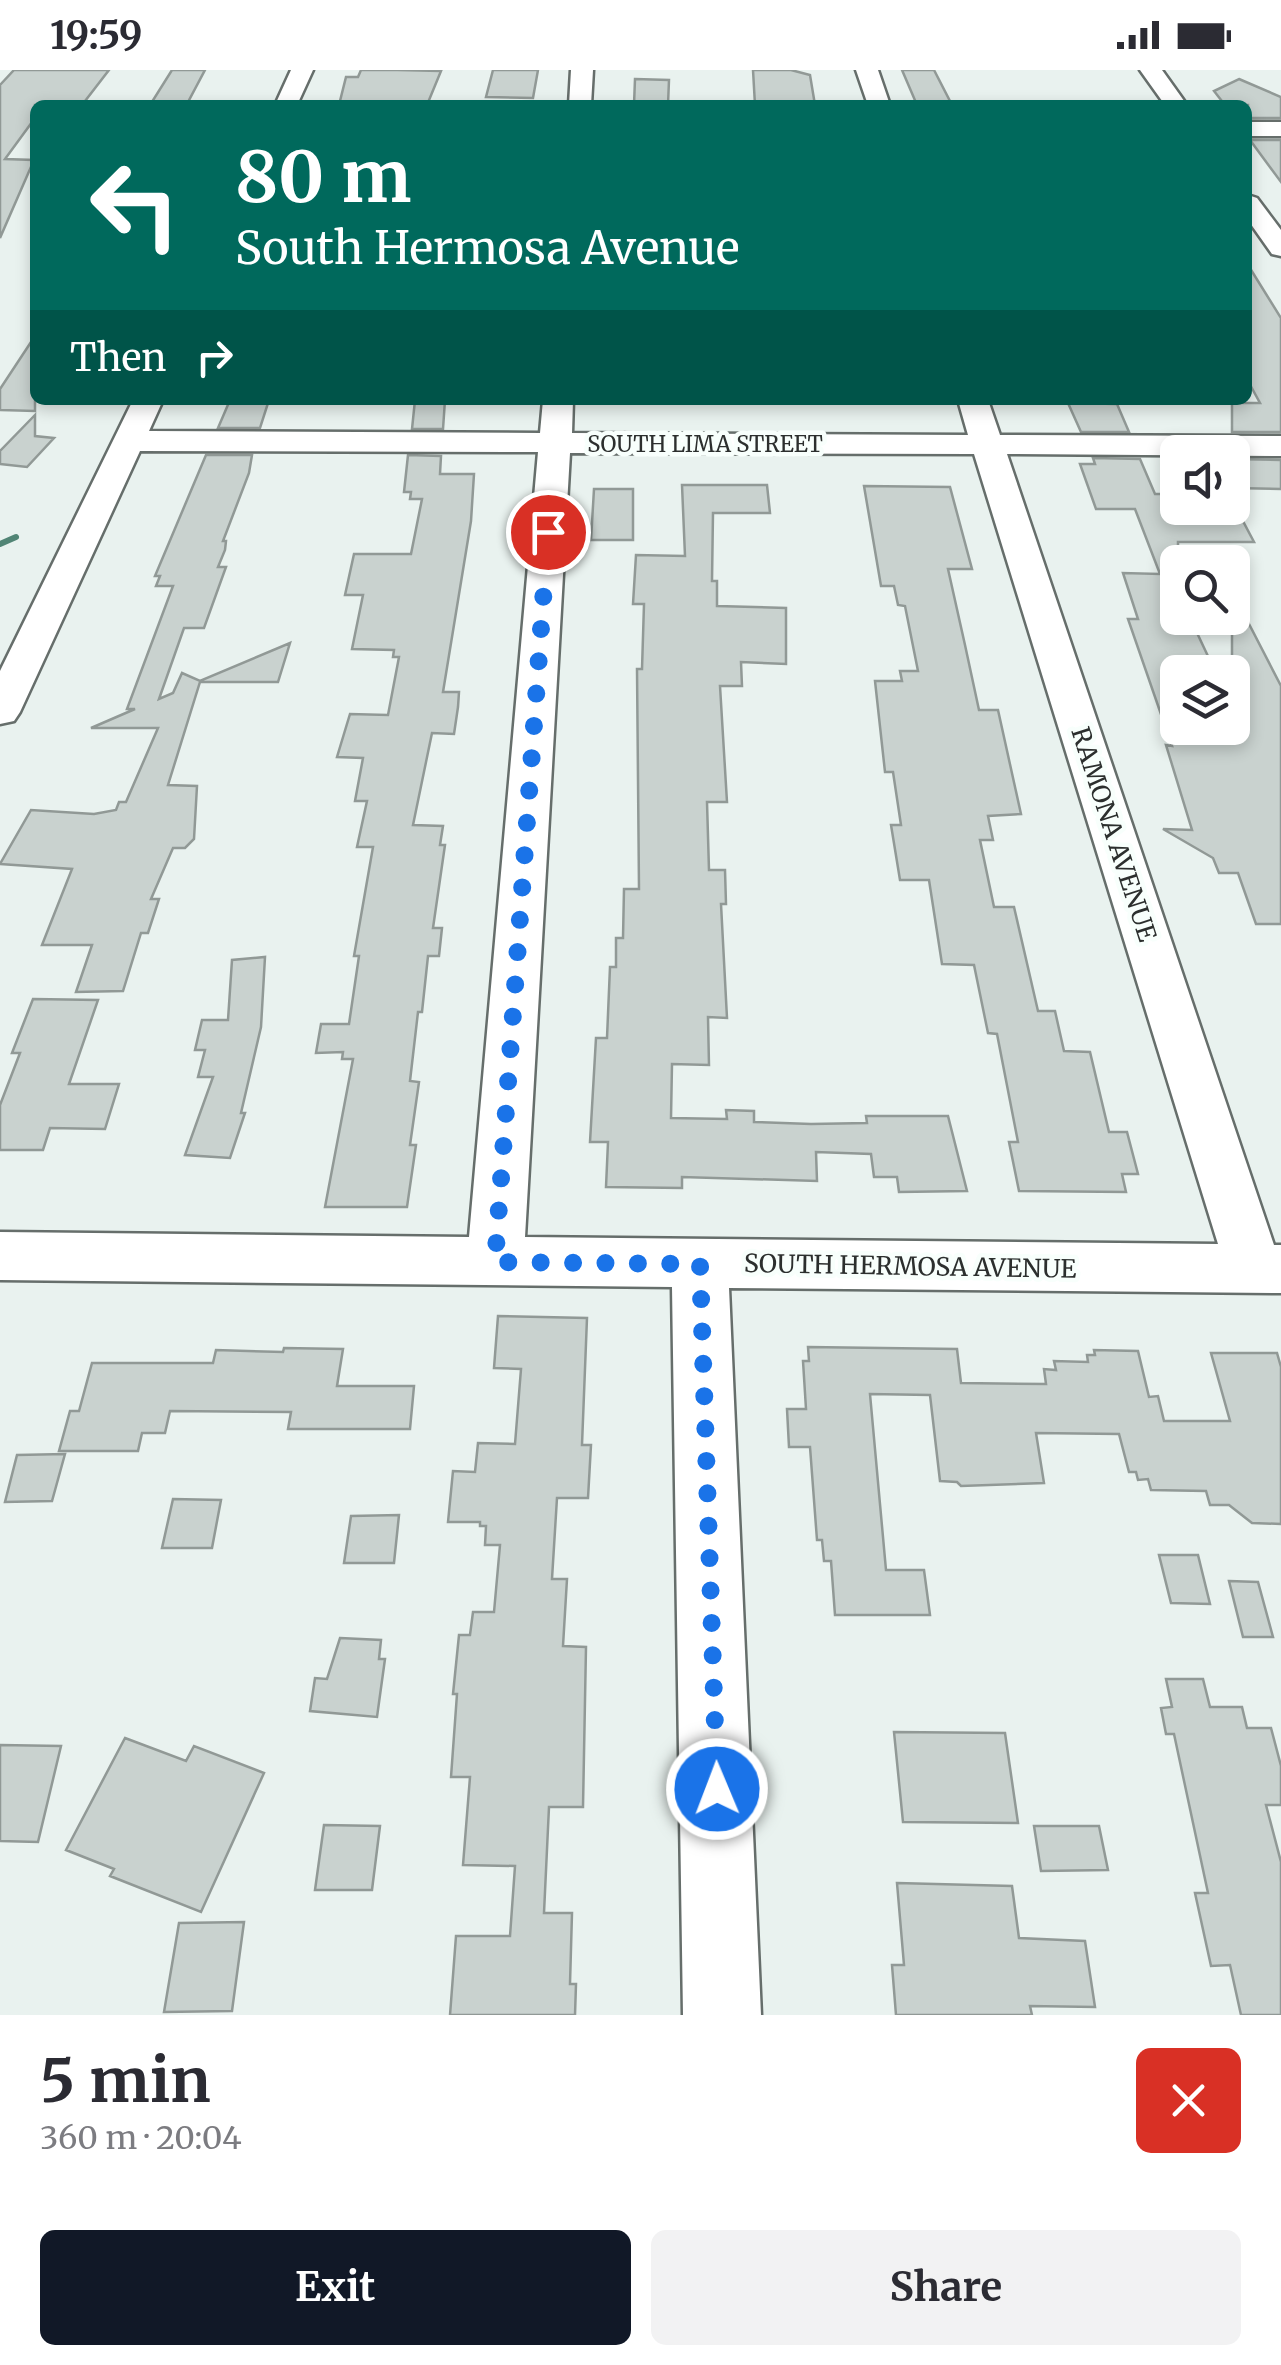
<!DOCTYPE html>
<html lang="en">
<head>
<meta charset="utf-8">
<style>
	:root { --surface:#fff; --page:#f2f2f3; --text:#2b2b33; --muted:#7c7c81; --accent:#111827 }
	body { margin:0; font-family:Merriweather,serif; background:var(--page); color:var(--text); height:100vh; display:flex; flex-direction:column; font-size:38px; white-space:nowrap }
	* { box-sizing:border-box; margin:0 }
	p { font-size:32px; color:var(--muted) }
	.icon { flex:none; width:55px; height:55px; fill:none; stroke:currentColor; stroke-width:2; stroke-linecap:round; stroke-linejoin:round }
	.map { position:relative; height:1945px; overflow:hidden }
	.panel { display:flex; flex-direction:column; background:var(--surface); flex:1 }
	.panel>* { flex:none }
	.guide { position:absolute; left:30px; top:30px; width:1222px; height:305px; border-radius:15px; box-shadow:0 5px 15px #0003; background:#00695c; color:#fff; overflow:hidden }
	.tools { position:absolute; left:1160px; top:365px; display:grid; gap:20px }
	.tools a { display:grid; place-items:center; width:90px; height:90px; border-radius:15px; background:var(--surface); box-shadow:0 5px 15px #0003; font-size:50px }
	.pin { position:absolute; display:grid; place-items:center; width:85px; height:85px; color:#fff; margin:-42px; border:5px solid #fff; border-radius:50%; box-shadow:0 2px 10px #0007 }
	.me { position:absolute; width:110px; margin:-55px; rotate:359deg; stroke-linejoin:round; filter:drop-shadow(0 0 8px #0008) }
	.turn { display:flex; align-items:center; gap:35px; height:210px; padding:0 40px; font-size:45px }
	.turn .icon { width:130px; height:130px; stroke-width:2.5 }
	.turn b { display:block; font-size:70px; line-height:85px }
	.then { display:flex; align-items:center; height:95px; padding:0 40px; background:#0003; gap:20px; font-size:38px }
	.round { display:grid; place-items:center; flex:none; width:105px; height:105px; border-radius:15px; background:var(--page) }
	.head { display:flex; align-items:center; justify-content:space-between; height:170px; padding:0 40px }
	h1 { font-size:60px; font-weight:700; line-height:75px }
	.cta { display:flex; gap:20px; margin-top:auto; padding:20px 40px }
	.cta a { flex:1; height:115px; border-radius:15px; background:var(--accent); color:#fff; font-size:40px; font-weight:700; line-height:115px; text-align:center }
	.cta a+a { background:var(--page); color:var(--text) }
	.status { display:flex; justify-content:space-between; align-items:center; height:70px; padding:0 50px; background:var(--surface); direction:ltr }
	.status svg { height:28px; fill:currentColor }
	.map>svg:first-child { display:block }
</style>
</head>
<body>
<div class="status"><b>19:59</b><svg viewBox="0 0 49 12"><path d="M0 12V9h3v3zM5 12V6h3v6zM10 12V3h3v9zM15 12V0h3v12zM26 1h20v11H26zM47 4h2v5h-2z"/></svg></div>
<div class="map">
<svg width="1281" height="1945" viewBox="0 0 1281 1945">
	<rect width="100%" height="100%" fill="#e9f2ef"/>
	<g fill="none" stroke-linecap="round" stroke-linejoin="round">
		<path stroke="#518575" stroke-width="6" d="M0 474 16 467"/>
	</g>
	<path fill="#c9d2cf" stroke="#919996" stroke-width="2.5" d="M14 0H109L82 35H35V48L5 89 34 90 0 168V15Z
		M172 0H205L188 32 150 35Z
		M361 0H397L441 1 427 35H339L346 7H358Z
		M493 0H538L533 28 486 27Z
		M753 0H791L810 5 815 35H755Z
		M902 0H934L952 35H917Z
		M635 9 669 10 668 35H634Z
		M1239 9 1281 27V48H1248V35H1225L1214 21Z
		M1250 70H1281V112Z
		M1248 195 1281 248V362H1232V333H1260L1248 311Z
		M35 266V341L0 340V319Z
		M230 330H269L260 358H218Z
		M415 330H445L443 359H412Z
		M1068 333 1117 334 1129 362H1081Z
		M35 345V366L54 368 27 397 0 394V381Z
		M206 385H252L249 403 223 471H226L225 480 218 497H226L204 558H184L159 629 173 623 182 603 200 611 290 573 278 612H200L168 715 197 716 194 769 185 778H173L151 829H159L148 863H141L123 921 76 922 92 875H42L72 799 0 794 31 740 94 744 116 740 119 732H126L158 658H91L135 639H127L173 516H156L160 506H155Z
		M408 385 441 386 440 404H474L471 451 443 622H459L458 637 454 664 432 663 413 755 443 756 440 775H445L433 858H442L439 886H428L422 942H418L410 1011 419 1012 410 1075H416L407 1137H325L353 989H342L343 982 316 983 321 954H349L359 886H354L373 777H357L367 731H355L363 688 337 687 350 644 388 645 399 587H393L394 580 352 579 363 525H345L354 484H411L422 429H410L411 422H404Z
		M1093 388 1140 389 1155 424H1165L1171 438H1236L1254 472H1178V548H1190L1214 599H1178V658H1232V521L1281 616V854H1256L1238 803H1219L1213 788 1163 759 1192 760 1166 675 1172 676 1128 549H1138L1123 503 1160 504 1135 439H1096L1080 394H1095Z
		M1232 389 1281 390V419L1232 418Z
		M682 415H767L770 443H713L712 511H717V536L786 538V594L741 592 742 616H720L727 732H707L709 800H725L726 834H721L727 948 708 947 709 995 672 994 671 1048 727 1049 726 1040 754 1041V1052L811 1054 867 1053 866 1046H948L967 1121 899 1122 897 1107H874L871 1084 816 1082 817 1111 682 1107V1118L606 1117 608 1072H590L596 968H607L610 897H616V868H623L624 819H639L637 599H642L644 534H633L636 485 685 486Z
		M864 416 950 417 972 499H948L965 575 979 640H998L1021 744 988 746 993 770H980L994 837H1014L1038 941H1055L1064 981 1090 982 1109 1062H1127L1138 1104H1122L1126 1122 1019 1121 1009 1072H1018L997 964 988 963 974 895 942 894 929 810H900L891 755H901L893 702H885L875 611H902L900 601H918L905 536 898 535 894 516H881Z
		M594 419H633V470H591Z
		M265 887 261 957 241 1043H245L230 1088 185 1085 213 1007H198L205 980H195L202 950H228L232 890Z
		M33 929 98 930 69 1014H119L105 1059 50 1058 43 1080H0V1035L20 983H12Z
		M498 1246 587 1248 582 1375H591L588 1428H557L552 1509H567L563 1576 586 1577 583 1737H549L544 1843H572L570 1914H576L575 1945H450L456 1866H510L515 1796 463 1795 470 1707H451L457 1624H453L459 1565H470L473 1542H494L500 1475H485L486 1456H480V1452H448L453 1401 475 1402 478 1373 515 1374 521 1299 494 1298Z
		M808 1277 957 1279 961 1313 1046 1314 1044 1299 1056 1300 1054 1291 1088 1292 1087 1285H1095L1094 1280 1138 1281 1149 1327 1158 1326 1164 1351H1230L1211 1283H1277L1281 1297V1454L1252 1453 1229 1435H1210L1206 1421 1151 1420 1148 1409 1138 1410 1136 1402H1129L1119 1364 1036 1363 1044 1413 961 1416 957 1412 940 1411 930 1325 870 1324 886 1500H924L930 1545H835L831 1491H824L822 1470H817L810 1377H789L787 1339H806L803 1291H809Z
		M284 1278 343 1279 337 1316H414L410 1359H288L291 1342 170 1341 165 1363H142L138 1381H59L70 1341H79L92 1293H213L216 1280 283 1282Z
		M65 1384 52 1431 5 1432 17 1385Z
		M173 1429 221 1430 212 1478H162Z
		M399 1445 394 1493H344L351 1446Z
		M1159 1485H1198L1210 1534 1171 1533Z
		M1229 1511 1258 1512 1273 1567H1243Z
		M340 1568 381 1570 379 1589H385L377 1647 310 1641 315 1608 327 1609Z
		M1166 1609H1203L1210 1637H1242L1247 1658H1271L1281 1696V1735H1266L1281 1792V1945H1241L1230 1895 1211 1896 1195 1823H1208L1174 1664H1166L1161 1638 1172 1637Z
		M894 1662 1005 1663 1018 1753 903 1752Z
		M125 1668 186 1691 194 1676 264 1703 201 1842 110 1806 114 1799 66 1780Z
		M0 1675 61 1676 38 1772 0 1771Z
		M324 1755 380 1756 372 1820H315Z
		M1034 1756H1099L1108 1800 1041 1801Z
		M897 1813 1012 1816 1019 1868 1085 1871 1095 1937 1030 1936 1032 1945H896L892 1895H904Z
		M244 1852 232 1941 164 1942 179 1853Z"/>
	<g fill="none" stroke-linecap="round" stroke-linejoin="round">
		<g stroke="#666e6b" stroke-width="5">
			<path id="minor" d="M291 0H313L297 35H275Z
				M571 0H593L591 35H569Z
				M856 0H878L890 35H868Z
				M1140 0H1162L1187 35H1165Z
				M1248 52H1281V66H1248Z
				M1248 125 1257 128 1281 160V186L1272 184 1248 150Z
				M133 330H163L149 361 540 363 543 330H573L572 363 968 365 958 330H988L1000 365 1281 366V386L1007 384 1274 1175H1281V1223L729 1218 761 1945H683L672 1217 0 1210V1162L469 1167 538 382 140 381 20 642 14 651 0 654V601ZM570 383 974 384 1218 1174 525 1167Z"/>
		</g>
		<use href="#minor" fill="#fff" fill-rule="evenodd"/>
	</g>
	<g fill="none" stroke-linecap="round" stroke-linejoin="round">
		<path stroke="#1a73e8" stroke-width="18" stroke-dasharray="0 32.4" d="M548 462 495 1192 700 1194 717 1719"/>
	</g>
	<g text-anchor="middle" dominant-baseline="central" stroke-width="9" stroke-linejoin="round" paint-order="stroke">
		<g font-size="22" fill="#2c2f2e" stroke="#f8fffc">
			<text x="705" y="374">SOUTH LIMA STREET</text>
		</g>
		<g font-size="25" fill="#2c2f2e" stroke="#f8fffc">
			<text transform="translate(1114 764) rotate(72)">RAMONA AVENUE</text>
			<text transform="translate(910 1196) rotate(1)">SOUTH HERMOSA AVENUE</text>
		</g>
	</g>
</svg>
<div class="tools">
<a><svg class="icon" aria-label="sound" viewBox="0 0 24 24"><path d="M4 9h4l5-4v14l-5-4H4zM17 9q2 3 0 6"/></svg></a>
<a><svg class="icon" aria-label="search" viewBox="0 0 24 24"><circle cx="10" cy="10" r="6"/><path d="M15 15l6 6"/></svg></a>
<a><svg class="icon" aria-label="layers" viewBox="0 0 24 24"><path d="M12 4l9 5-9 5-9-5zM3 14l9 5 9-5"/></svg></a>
</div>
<div class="pin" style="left:548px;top:462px;background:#d93025"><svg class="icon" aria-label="arrive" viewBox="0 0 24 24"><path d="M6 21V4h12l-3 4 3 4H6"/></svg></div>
<svg class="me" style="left:717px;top:1719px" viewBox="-20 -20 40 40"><circle r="17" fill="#1a73e8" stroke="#fff" stroke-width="3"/><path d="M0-11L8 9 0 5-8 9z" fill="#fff"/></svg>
<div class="guide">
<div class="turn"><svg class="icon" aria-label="left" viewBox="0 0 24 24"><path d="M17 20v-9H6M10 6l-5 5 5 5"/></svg><div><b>80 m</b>South Hermosa Avenue</div></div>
<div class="then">Then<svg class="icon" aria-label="right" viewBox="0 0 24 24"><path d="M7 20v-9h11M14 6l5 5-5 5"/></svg></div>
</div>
</div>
<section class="panel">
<div class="head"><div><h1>5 min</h1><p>360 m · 20:04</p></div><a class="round" style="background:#d93025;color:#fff"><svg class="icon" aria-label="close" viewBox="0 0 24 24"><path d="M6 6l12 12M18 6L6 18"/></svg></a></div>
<div class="cta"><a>Exit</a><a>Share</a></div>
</section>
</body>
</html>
